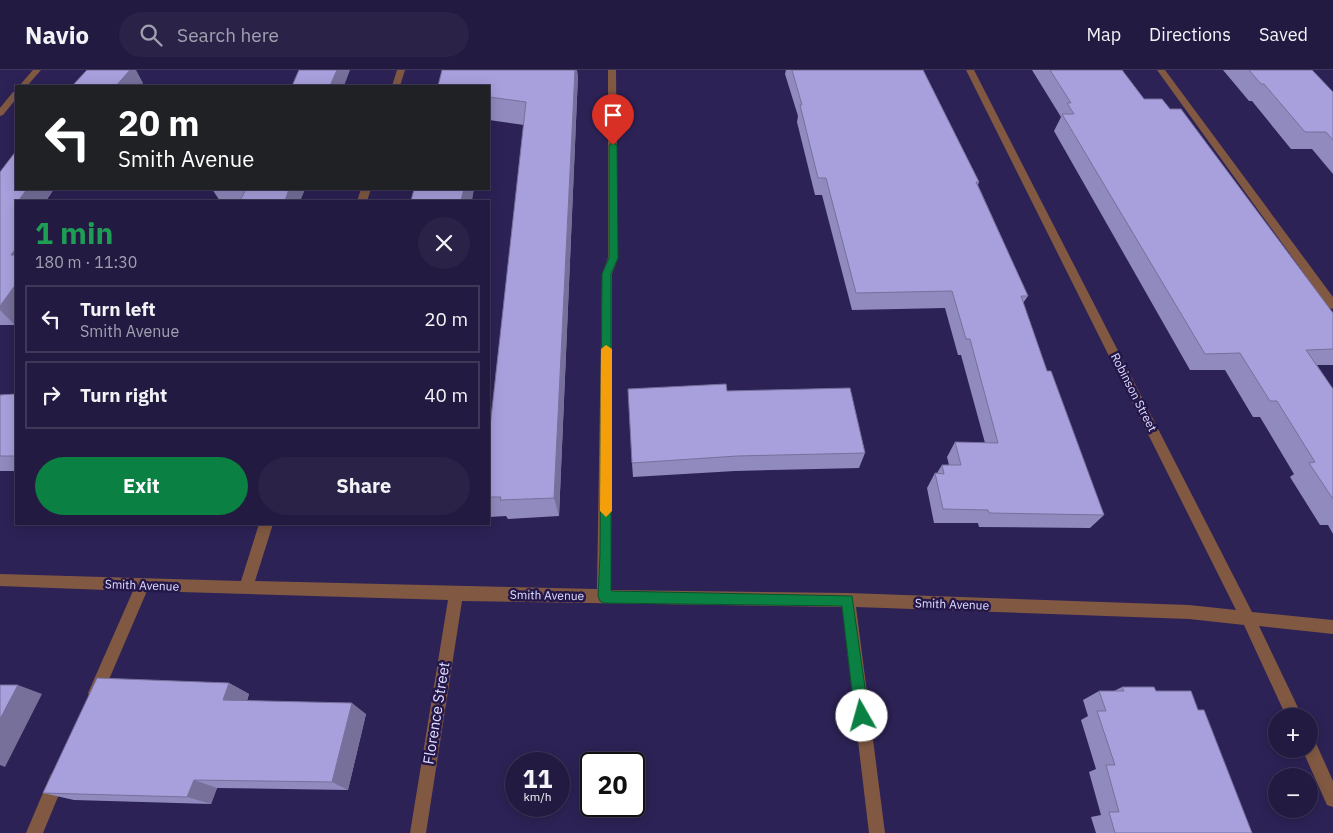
<!DOCTYPE html>
<html lang="en">
<head>
<meta charset="utf-8">
<style>
	:root { --surface:#221a40; --page:#2a2347; --text:#f1f3f6; --muted:#a2a1b1; --line:#3f3859; --accent:#0b8043 }
	body { margin:0; font-family:"IBM Plex Sans",sans-serif; background:var(--page); color:var(--text); height:100vh; display:flex; flex-direction:column; font-size:19px; white-space:nowrap }
	* { box-sizing:border-box; margin:0 }
	p { font-size:16px; color:var(--muted) }
	.icon { flex:none; width:28px; height:28px; fill:none; stroke:currentColor; stroke-width:2; stroke-linecap:round; stroke-linejoin:round }
	.map { position:relative; flex:1; overflow:hidden }
	.details { position:absolute; left:15px; top:130px; width:475px; height:325px; display:flex; flex-direction:column; background:var(--surface); border-radius:0px; box-shadow:0 2px 12px #0003,0 0 0 1px var(--line) }
	.details>* { flex:none }
	.top-card { position:absolute; left:15px; top:15px; width:475px; height:105px; border-radius:0px; box-shadow:0 2px 12px #0003,0 0 0 1px var(--line); background:#202124; color:#fff; overflow:hidden }
	.controls { position:absolute; left:1268px; top:638px; display:grid; gap:10px }
	.controls a { display:grid; place-items:center; width:50px; height:50px; border-radius:50%; background:var(--surface); box-shadow:0 2px 12px #0003,0 0 0 1px var(--line); font-size:25px }
	.speed { position:absolute; left:505px; top:682px; display:flex; gap:10px; font-size:25px; font-weight:700; text-align:center }
	.speed>* { display:grid; place-content:center; width:65px; height:65px; border-radius:50%; background:var(--surface); box-shadow:0 2px 12px #0003,0 0 0 1px var(--line); line-height:1 }
	.speed small { font-size:12px; font-weight:400 }
	.speed .limit { border:2px solid #111; border-radius:8px; background:#fff; color:#111 }
	.pin { position:absolute; display:grid; place-items:center; width:42px; height:42px; color:#fff; margin:-51px -21px; border-radius:50% 50% 50% 0; rotate:-45deg; box-shadow:0 0 5px #0007 }
	.pin .icon { rotate:45deg }
	.me { position:absolute; width:55px; margin:-28px; rotate:353deg; stroke-linejoin:round; filter:drop-shadow(0 0 4px #0008) }
	.turn { display:flex; align-items:center; gap:18px; height:105px; padding:0 20px; font-size:22px }
	.turn .icon { width:65px; height:65px; stroke-width:2.5 }
	.turn b { display:block; font-size:35px; line-height:42px }
	.round { display:grid; place-items:center; flex:none; width:52px; height:52px; border-radius:26px; background:var(--page) }
	.head { display:flex; align-items:center; justify-content:space-between; height:85px; padding:0 20px }
	h1 { font-size:30px; font-weight:700; line-height:38px; color:#1e9e55 }
	.action { display:flex; gap:10px; margin-top:auto; padding:10px 20px }
	.action a { flex:1; height:58px; border-radius:30px; background:var(--accent); color:#fff; font-size:20px; font-weight:700; line-height:58px; text-align:center }
	.action a+a { background:var(--page); color:var(--text) }
	ul { padding:0; list-style:none }
	li { display:flex; align-items:center; gap:15px; height:68px; margin:0 10px 8px; padding:0 10px; border:2px solid var(--line); border-radius:0px }
	li div { flex:1 }
	li b { display:block; font-size:19px }
	li em { font-style:normal }
	header { display:flex; align-items:center; gap:30px; box-sizing:border-box; height:70px; padding:0 25px; background:var(--surface); border-bottom:1px solid var(--line) }
	header strong { font-size:24px }
	nav { display:flex; gap:28px; margin-inline-start:auto; font-size:18px }
	.search { width:350px; height:45px; background:var(--page); display:flex; align-items:center; gap:12px; box-sizing:border-box; padding:0 18px; border-radius:28px; color:var(--muted); font-size:19px }
	.map>svg:first-child { display:block }
</style>
</head>
<body>
<header>
<strong>Navio</strong>
<div class="search"><svg class="icon" aria-label="search" viewBox="0 0 24 24"><circle cx="10" cy="10" r="6"/><path d="M15 15l6 6"/></svg>Search here</div>
<nav><a>Map</a><a>Directions</a><a>Saved</a></nav>
</header>
<div class="map">
<svg width="1333" height="763" viewBox="0 0 1333 763">
	<rect width="100%" height="100%" fill="#2d2255"/>
	<g fill="none" stroke-linecap="round" stroke-linejoin="round">
		<path fill="#815943" fill-rule="evenodd" d="M33 0H41L27 16H19Z
			M397 0H405L400 16H392Z
			M608 0H616L618 188 612 204 611 520 848 523 1189 535 1236 540 966 0H974L1252 542 1333 550V564L1259 556 1302 646H1286L1244 555 1189 549 856 537 885 763H869L842 537 462 531 426 763H410L448 530 147 521 101 628 96 631 91 628 88 623 133 521 0 516V504L241 511 259 454H273L255 511 597 519 602 204 608 188Z
			M1157 0H1165L1333 227V239L1329 238Z
			M13 22H16V29L3 45 0 46V38Z
			M361 119H371L367 131H357Z
			M1309 669 1315 671 1333 711V737L1327 735 1302 679H1309Z
			M57 702 63 704 65 710 43 763H26L51 704Z"/>
	</g>
	<path fill="#908abe" d="M786 0H923L979 112 978 115 1028 226 1023 233 1047 301 1104 445 1090 458 979 457 978 453H934L927 418 935 403H937L942 395H949L947 387 955 372 985 373 961 285H958L945 238 852 240 822 125H815L797 52 798 46 785 4Z
		M1032 0H1122L1144 29 1170 39 1333 243V295H1317L1333 319V464L1328 455H1320L1290 407 1294 404 1260 347H1253L1225 300H1190L1054 61 1061 47Z
		M1223 0H1312L1333 22V104L1312 79H1291L1252 31H1249Z
		M578 5 559 446 508 449 506 446 489 447V366L524 55 489 50V16Z
		M0 102 16 119H54L46 131H54H16V254L15 255H0Z
		M212 119H305L300 131H220Z
		M727 321 865 383 859 398 735 401 633 407 632 393Z
		M16 324V401H0V325Z
		M229 613 249 624 247 631 366 644 348 720 217 718 211 734 74 730 43 723Z
		M1122 617 1156 621 1198 640 1252 763H1096L1091 747 1101 745 1089 702 1096 699 1081 650 1088 646 1083 630 1099 621H1114Z"/>
	<path fill="#76709b" d="M130 0H136L143 13 141 16H116Z
		M337 0H350L344 16H330Z
		M575 0H577L578 5 559 446 554 428Z
		M27 119H54L45 131 19 130Z
		M289 119H305L300 131H285Z
		M464 119H474L472 131H461Z
		M16 178V190L11 185Z
		M16 214V254L15 255 0 240V236Z
		M229 613 249 624 243 641 223 630Z
		M18 615 42 624 5 697 0 695V649Z
		M352 633 366 644 348 720 332 712Z
		M194 710 217 718 211 734 187 727Z"/>
	<path fill="#a8a0dd" stroke="#76709b" d="M87 0H130L116 16H72Z
		M299 0H337L330 16H292Z
		M442 0H575L554 428 500 430 501 427H489V366L526 32 489 27V16H438Z
		M792 0H923L979 112H976L1028 226H1021L1047 301H1051L1104 445 989 443 988 440 943 439 935 403 944 404 942 395H961L955 372 998 373 970 269H966L952 221 856 223 826 108H818L800 35H802Z
		M1050 0H1122L1144 29H1162L1170 39H1181L1333 243V279L1306 280 1333 319V429L1309 393 1315 392 1277 331H1270L1240 283 1205 284 1062 44H1074L1067 33H1071Z
		M1249 0H1312L1333 22V70L1326 62H1305L1264 14H1261Z
		M16 81V119H27L19 130 54 131H16V178L11 185H16V214L0 236V102Z
		M246 119H289L285 131H240Z
		M414 119H464L461 131H411Z
		M726 314 727 321 850 318 865 383 737 386 632 393 628 319Z
		M16 324V386H0V325Z
		M97 608 229 613 223 630 352 633 332 712 194 710 187 727 43 723Z
		M0 615H18L0 649Z
		M1122 617H1154L1156 621H1191L1198 640H1204L1252 763H1115L1109 742H1119L1106 695H1115L1097 641H1106L1099 621H1124Z"/>
	<path fill="#0b8043" stroke="#07532c" d="M613 73 617 75 618 188 611 204V521L852 526 869 646 867 651 862 653 857 651 855 646 842 536 604 533 600 531 598 526 600 485 602 204 609 188V75Z"/>
	<path fill="#f59e0b" d="M606 275 612 279V441L606 447 600 441 601 279Z"/>
	<g text-anchor="middle" dominant-baseline="central" stroke-width="5" stroke-linejoin="round" paint-order="stroke">
		<g font-size="12" fill="#e0ddfe" stroke="#241749">
			<text transform="translate(1134 322) rotate(63)">Robinson Street</text>
			<text transform="translate(142 515) rotate(2)">Smith Avenue</text>
			<text transform="translate(547 525) rotate(1)">Smith Avenue</text>
			<text transform="translate(952 534) rotate(2)">Smith Avenue</text>
		</g>
		<g font-size="15" fill="#e0ddfe" stroke="#241749">
			<text transform="translate(436 643) rotate(-81)">Florence Street</text>
		</g>
	</g>
</svg>
<div class="controls">
<a>+</a>
<a>−</a>
</div>
<div class="speed"><div>11<small>km/h</small></div><div class="limit">20</div></div>
<div class="pin" style="left:613px;top:75px;background:#d93025"><svg class="icon" aria-label="arrive" viewBox="0 0 24 24"><path d="M6 21V4h12l-3 4 3 4H6"/></svg></div>
<svg class="me" style="left:862px;top:646px" viewBox="-20 -20 40 40"><circle r="19" fill="#fff"/><path d="M0-13L10 11 0 6-10 11z" fill="#0b8043"/></svg>
<div class="top-card">
<div class="turn"><svg class="icon" aria-label="left" viewBox="0 0 24 24"><path d="M17 20v-9H6M10 6l-5 5 5 5"/></svg><div><b>20 m</b>Smith Avenue</div></div>
</div>
<section class="details">
<div class="head"><div><h1>1 min</h1><p>180 m · 11:30</p></div><a class="round"><svg class="icon" aria-label="close" viewBox="0 0 24 24"><path d="M6 6l12 12M18 6L6 18"/></svg></a></div>
<ul>
<li><svg class="icon" aria-label="left" viewBox="0 0 24 24"><path d="M17 20v-9H6M10 6l-5 5 5 5"/></svg><div><b>Turn left</b><p>Smith Avenue</p></div><em>20 m</em></li>
<li><svg class="icon" aria-label="right" viewBox="0 0 24 24"><path d="M7 20v-9h11M14 6l5 5-5 5"/></svg><div><b>Turn right</b></div><em>40 m</em></li>
</ul>
<div class="action"><a>Exit</a><a>Share</a></div>
</section>
</div>
</body>
</html>
